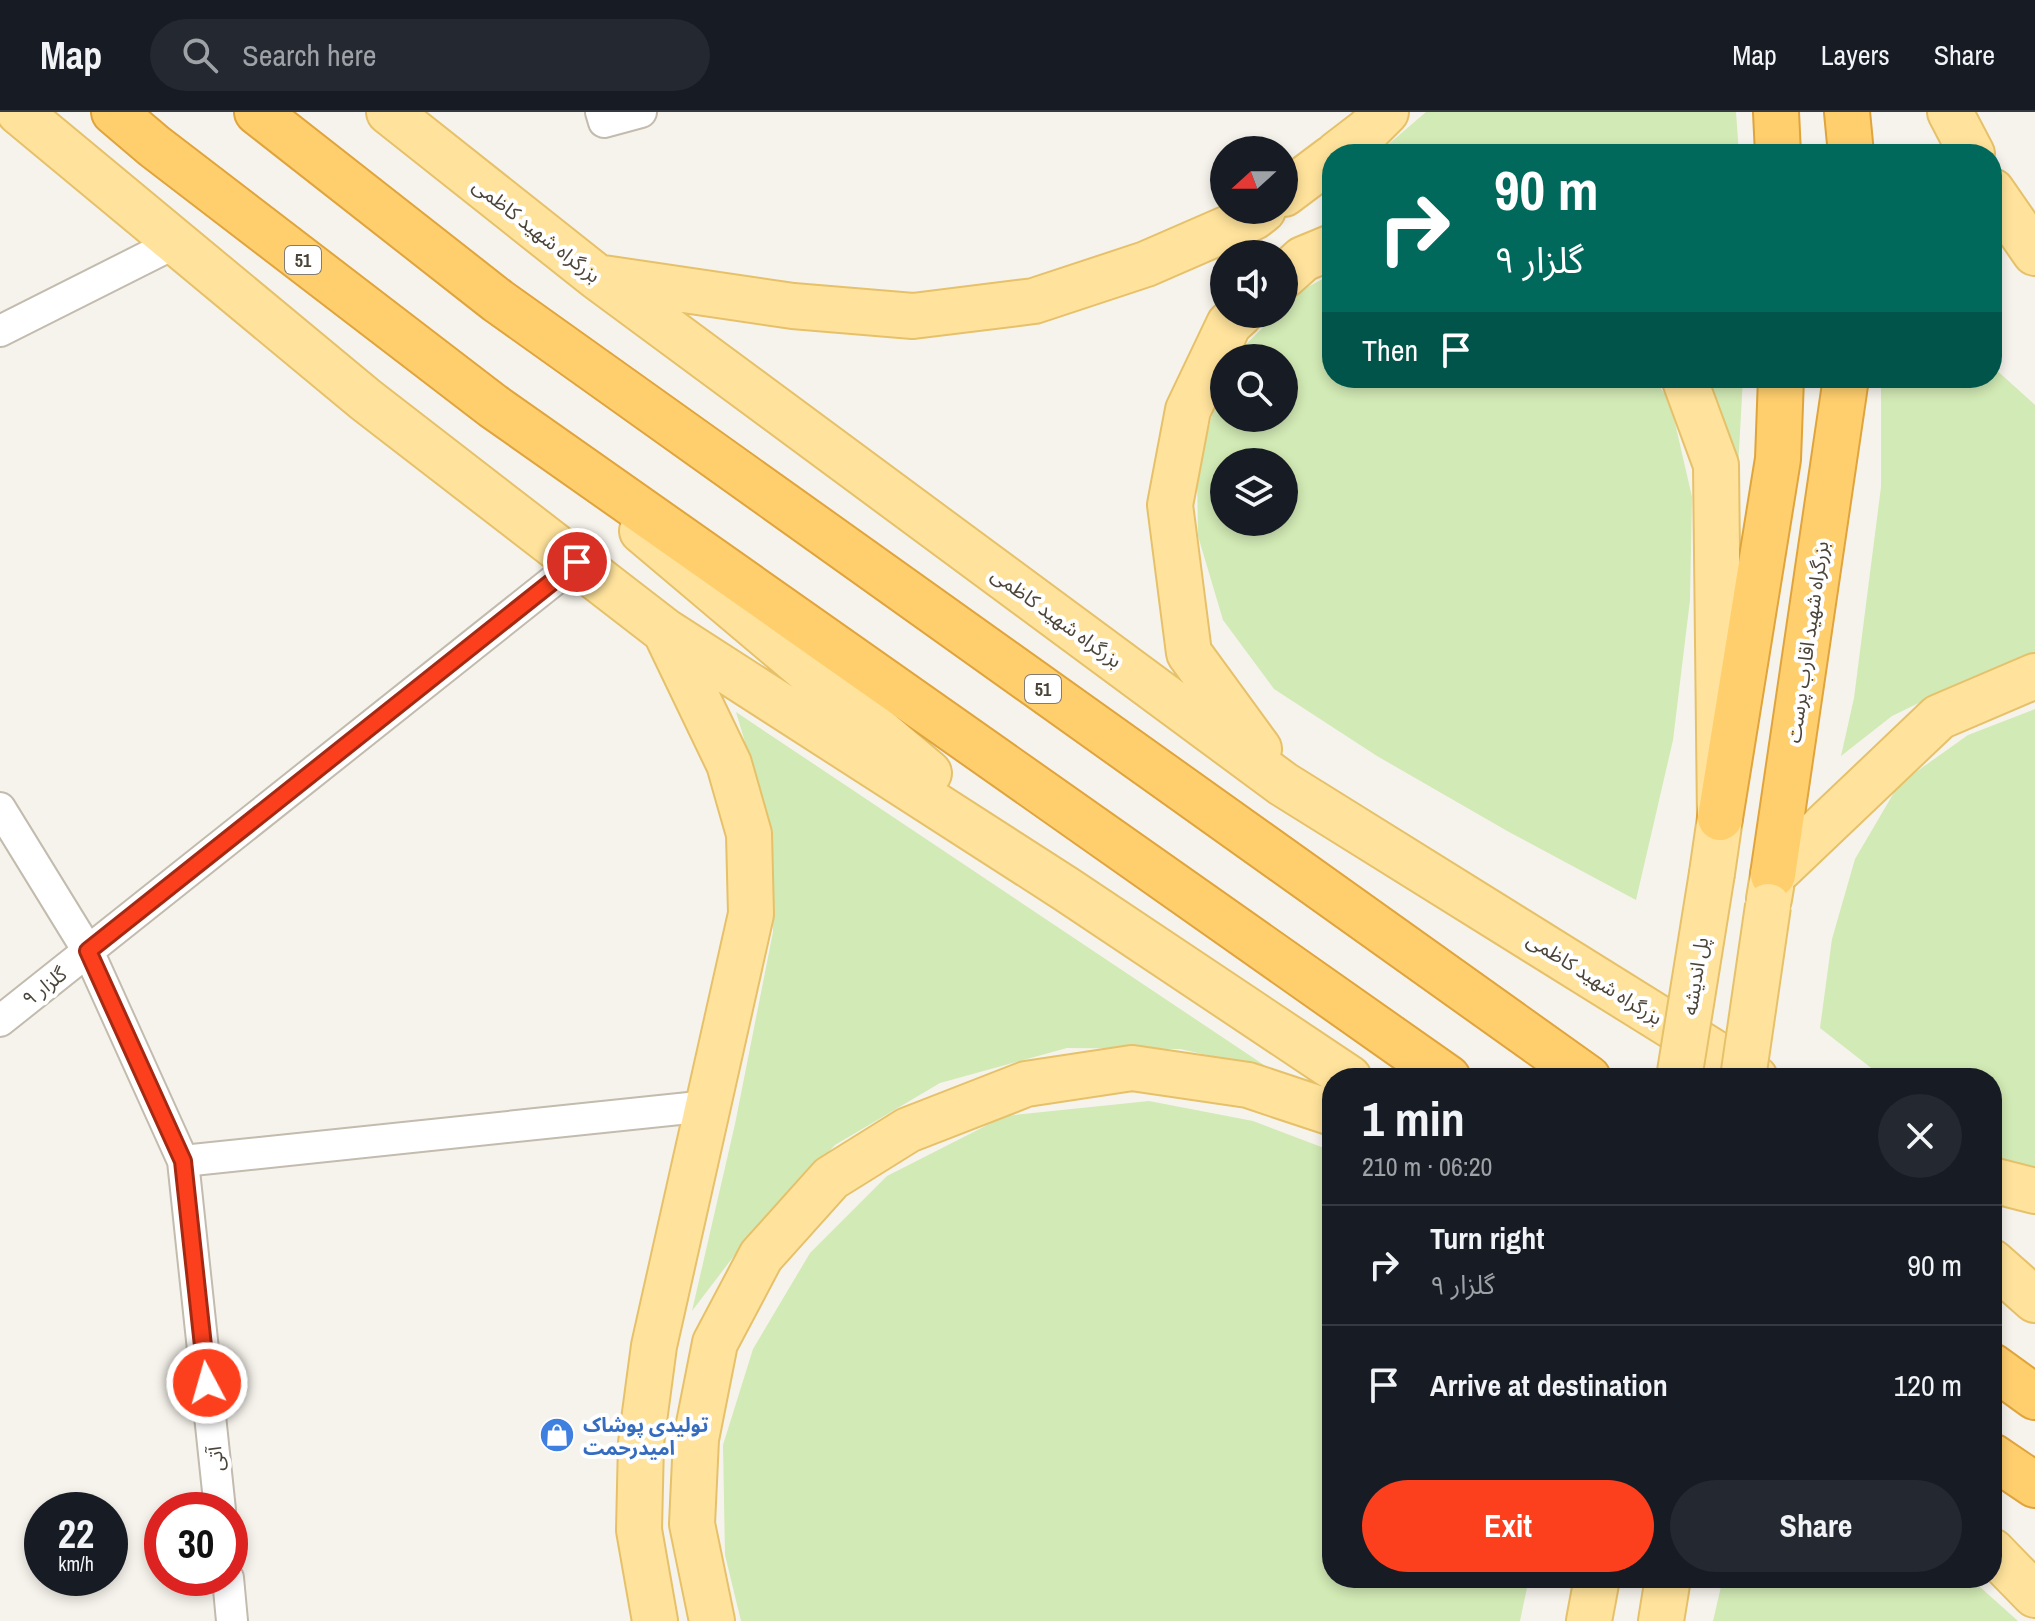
<!DOCTYPE html>
<html lang="en">
<head>
<meta charset="utf-8">
<style>
	:root { --surface:#171b24; --page:#242831; --text:#f1f3f6; --muted:#9ea1a6; --line:#363941; --accent:#fc3f1d }
	body { margin:0; font-family:"Archivo Narrow","Noto Sans Arabic",sans-serif; background:var(--page); color:var(--text); height:100vh; display:flex; flex-direction:column; font-size:30px; white-space:nowrap }
	* { box-sizing:border-box; margin:0 }
	p { font-size:26px; color:var(--muted) }
	.icon { flex:none; width:44px; height:44px; fill:none; stroke:currentColor; stroke-width:2; stroke-linecap:round; stroke-linejoin:round }
	.map { position:relative; flex:1; overflow:hidden }
	.side { position:absolute; left:1322px; top:956px; width:680px; height:520px; display:flex; flex-direction:column; background:var(--surface); border-radius:32px; box-shadow:0 4px 12px #0003 }
	.side>* { flex:none }
	.top-card { position:absolute; left:1322px; top:32px; width:680px; height:244px; border-radius:32px; box-shadow:0 4px 12px #0003; background:#00695c; color:#fff; overflow:hidden }
	.needle { width:52px; rotate:249deg }
	.fabs { position:absolute; left:1210px; top:24px; display:grid; gap:16px }
	.fabs a { display:grid; place-items:center; width:88px; height:88px; border-radius:50%; background:var(--surface); box-shadow:0 4px 12px #0003; font-size:40px }
	.speed { position:absolute; left:24px; top:1380px; display:flex; gap:16px; font-size:40px; font-weight:700; text-align:center }
	.speed>* { display:grid; place-content:center; width:104px; height:104px; border-radius:50%; background:var(--surface); box-shadow:0 4px 12px #0003; line-height:1 }
	.speed small { font-size:20px; font-weight:400 }
	.speed .limit { border:12px solid #d22; background:#fff; color:#111 }
	.pin { position:absolute; display:grid; place-items:center; width:68px; height:68px; color:#fff; margin:-34px; border:4px solid #fff; border-radius:50%; box-shadow:0 2px 8px #0007 }
	.me { position:absolute; width:88px; margin:-44px; rotate:354deg; stroke-linejoin:round; filter:drop-shadow(0 0 6px #0008) }
	.turn { display:flex; align-items:center; gap:28px; height:168px; padding:0 40px; font-size:36px }
	.turn .icon { width:104px; height:104px; stroke-width:2.5 }
	.turn b { display:block; font-size:56px; line-height:68px }
	.then { display:flex; align-items:center; height:76px; padding:0 40px; background:#0003; gap:16px; font-size:30px }
	.round { display:grid; place-items:center; flex:none; width:84px; height:84px; border-radius:42px; background:var(--page) }
	.summary { display:flex; align-items:center; justify-content:space-between; height:136px; padding:0 40px }
	h1 { font-size:48px; font-weight:800; line-height:60px }
	.cta { display:flex; gap:16px; margin-top:auto; padding:16px 40px }
	.cta a { flex:1; height:92px; border-radius:48px; background:var(--accent); color:#fff; font-size:32px; font-weight:800; line-height:92px; text-align:center }
	.cta a+a { background:var(--page); color:var(--text) }
	ul { padding:0; list-style:none }
	li { display:flex; align-items:center; gap:24px; height:120px; padding:0 40px; border-top:2px solid var(--line) }
	li div { flex:1 }
	li b { display:block; font-size:30px }
	li em { font-style:normal }
	header { display:flex; align-items:center; gap:48px; box-sizing:border-box; height:112px; padding:0 40px; background:var(--surface); border-bottom:2px solid var(--line) }
	header strong { font-size:38px }
	nav { display:flex; gap:44px; margin-inline-start:auto; font-size:28px }
	.search { width:560px; height:72px; background:var(--page); display:flex; align-items:center; gap:20px; box-sizing:border-box; padding:0 28px; border-radius:44px; color:var(--muted); font-size:30px }
	.map>svg:first-child { display:block }
</style>
</head>
<body>
<header>
<strong>Map</strong>
<div class="search"><svg class="icon" aria-label="search" viewBox="0 0 24 24"><circle cx="10" cy="10" r="6"/><path d="M15 15l6 6"/></svg>Search here</div>
<nav><a>Map</a><a>Layers</a><a>Share</a></nav>
</header>
<div class="map">
<svg width="2035" height="1509" viewBox="0 0 2035 1509">
	<rect width="100%" height="100%" fill="#f6f3ec"/>
	<path fill="#d2eab5" fill-rule="evenodd" d="M1426 0H1736L1739 42H1377Z
		M1332 162V266H1653L1670 289 1692 385 1690 488 1673 628 1636 788 1509 720 1377 644 1274 577 1223 508 1198 424 1197 363 1214 295 1224 272V306H1284V246H1236L1240 238 1277 202H1284V195L1300 179ZM1224 350H1284V410H1224Z
		M1992 254 2035 293V550L1962 570 1892 604 1841 644 1854 586 1881 375V266H1992Z
		M1706 266H1743L1737 374 1718 290Z
		M2035 597V1061L2022 1060 1992 1040V966H1884L1820 916 1832 827 1855 747 1899 672 1968 623Z
		M736 600 1270 957 1180 937 1067 936 940 971 835 1033 743 1132 692 1199 735 1012 773 820 770 738 755 664Z
		M1149 989 1253 1009 1332 1039V1466H1529L1520 1509H741L725 1443 723 1333 753 1237 810 1141 887 1064 1005 1004Z
		M1723 1466H1970L2018 1509H1713Z"/>
	<g fill="none" stroke-linecap="round" stroke-linejoin="round">
		<g stroke="#c2bbae" stroke-width="34">
			<path id="street" d="M601 0 604 10 641 0
				M0 219 175 131
				M0 696 88 839 183 1049 220 1398
				M0 909 577 450
				M183 1049 708 994
				M228 1466 232 1509"/>
		</g>
		<g stroke="#e6c16a" stroke-width="48">
			<path id="primary" d="M19 0 366 288 665 519 1066 777 1349 966
				M389 0 597 165 1283 672 1755 966
				M1950 0 1972 42
				M1337 42 1367 19 1386 0
				M1992 79 2035 141
				M1284 82 1332 46
				M1284 164 1303 147 1332 135
				M603 166 793 194 913 204 1034 189 1146 152 1254 105 1263 98
				M1240 202 1229 212 1188 298 1170 393 1189 541 1259 637
				M1684 266 1716 353 1720 706 1712 761
				M642 419 929 661
				M1769 787 1773 763 1939 605 2035 564
				M1992 1068 2035 1079
				M1992 1150 2035 1188
				M1992 1439 2035 1483
				M655 1509 639 1418 641 1331 654 1234 751 802 749 722 729 652 666 521
				M712 1509 692 1412 696 1327 715 1231 761 1144 831 1066 908 1018 1026 972 1132 956 1248 973 1332 1001
				M1589 1509 1597 1466
				M1661 1509 1668 1466"/>
		</g>
		<g stroke="#e0a43c" stroke-width="48">
			<path id="highway" d="M114 0 154 34 493 294 1448 966
				M257 0 498 189 1588 966
				M1776 0 1778 42
				M1847 0 1851 42
				M1720 706 1778 347 1781 266
				M1773 763 1846 266
				M1992 1254 2035 1285
				M1992 1344 2035 1373"/>
		</g>
		<use href="#street" stroke="#fff" stroke-width="30"/>
		<use href="#primary" stroke="#ffe39c" stroke-width="44"/>
		<use href="#highway" stroke="#ffcf6e" stroke-width="44"/>
		<g stroke="#e6c16a" stroke-width="48" stroke-linecap="butt">
			<path id="primary-bridge" d="M1679 966 1712 761
				M1743 966 1768 794"/>
		</g>
		<use href="#primary-bridge" stroke="#ffe39c" stroke-width="44"/>
	</g>
	<g fill="none" stroke-linecap="round" stroke-linejoin="round">
		<g stroke="#a42913" stroke-width="20">
			<path id="route" d="M207 1271 183 1049 88 839 577 450"/>
		</g>
		<use href="#route" stroke="#fc3f1d" stroke-width="14"/>
	</g>
	<defs>
		<g id="shop-disc" transform="scale(1.8)"><circle r="9.5" fill="#3f7fe0" stroke="#fff"/><path d="M-5-2.5h2.3a2.7 3.5 0 0 1 5.4 0H5L5.5 6h-11ZM-1.5-2.5h3a1.5 2.3 0 0 0-3 0Z" fill="#fff"/></g>
	</defs>
	<g fill-rule="evenodd">
		<use href="#shop-disc" x="557" y="1323"/>
	</g>
	<g text-anchor="middle" dominant-baseline="central" stroke-width="8" stroke-linejoin="round" paint-order="stroke">
		<g fill="#fff" stroke="#817c74" stroke-width="2">
			<rect x="285" y="134" width="36" height="28" rx="6"/>
			<rect x="1025" y="563" width="36" height="28" rx="6"/>
		</g>
		<g font-size="18" font-weight="bold" fill="#4b4439">
			<text x="303" y="148">51</text>
			<text x="1043" y="577">51</text>
		</g>
		<g font-size="20" fill="#4b4439" stroke="#fff">
			<text transform="translate(537 118) rotate(38)">بزرگراه شهید کاظمی</text>
			<text transform="translate(1057 505) rotate(36)">بزرگراه شهید کاظمی</text>
			<text transform="translate(1807 530) rotate(-82)">بزرگراه شهید اقارب پرست</text>
			<text transform="translate(1695 864) rotate(-81)">پل اندیشه</text>
			<text transform="translate(1595 866) rotate(32)">بزرگراه شهید کاظمی</text>
			<text transform="translate(44 874) rotate(-38)">گلزار ۹</text>
			<text transform="translate(215 1347) rotate(-96)">آتی</text>
		</g>
		<g font-size="20" font-weight="bold" fill="#366cbe" stroke="#fff" text-anchor="start">
			<text x="583" y="1312">تولیدی پوشاک<tspan x="583" dy="23">امیدرحمت</tspan></text>
		</g>
	</g>
</svg>
<div class="fabs">
<a><svg class="needle" viewBox="-14 -14 28 28"><path d="M0-13l5 13h-10z" fill="#e53935"/><path d="M0 13l5-13h-10z" fill="#9ea1a6"/></svg></a>
<a><svg class="icon" aria-label="sound" viewBox="0 0 24 24"><path d="M4 9h4l5-4v14l-5-4H4zM17 9q2 3 0 6"/></svg></a>
<a><svg class="icon" aria-label="search" viewBox="0 0 24 24"><circle cx="10" cy="10" r="6"/><path d="M15 15l6 6"/></svg></a>
<a><svg class="icon" aria-label="layers" viewBox="0 0 24 24"><path d="M12 4l9 5-9 5-9-5zM3 14l9 5 9-5"/></svg></a>
</div>
<div class="speed"><div>22<small>km/h</small></div><div class="limit">30</div></div>
<div class="pin" style="left:577px;top:450px;background:#d93025"><svg class="icon" aria-label="arrive" viewBox="0 0 24 24"><path d="M6 21V4h12l-3 4 3 4H6"/></svg></div>
<svg class="me" style="left:207px;top:1271px" viewBox="-20 -20 40 40"><circle r="17" fill="#fc3f1d" stroke="#fff" stroke-width="3"/><path d="M0-11L8 9 0 5-8 9z" fill="#fff"/></svg>
<div class="top-card">
<div class="turn"><svg class="icon" aria-label="right" viewBox="0 0 24 24"><path d="M7 20v-9h11M14 6l5 5-5 5"/></svg><div><b>90 m</b>گلزار ۹</div></div>
<div class="then">Then<svg class="icon" aria-label="arrive" viewBox="0 0 24 24"><path d="M6 21V4h12l-3 4 3 4H6"/></svg></div>
</div>
<section class="side">
<div class="summary"><div><h1>1 min</h1><p>210 m · 06:20</p></div><a class="round"><svg class="icon" aria-label="close" viewBox="0 0 24 24"><path d="M6 6l12 12M18 6L6 18"/></svg></a></div>
<ul>
<li><svg class="icon" aria-label="right" viewBox="0 0 24 24"><path d="M7 20v-9h11M14 6l5 5-5 5"/></svg><div><b>Turn right</b><p>گلزار ۹</p></div><em>90 m</em></li>
<li><svg class="icon" aria-label="arrive" viewBox="0 0 24 24"><path d="M6 21V4h12l-3 4 3 4H6"/></svg><div><b>Arrive at destination</b></div><em>120 m</em></li>
</ul>
<div class="cta"><a>Exit</a><a>Share</a></div>
</section>
</div>
</body>
</html>
